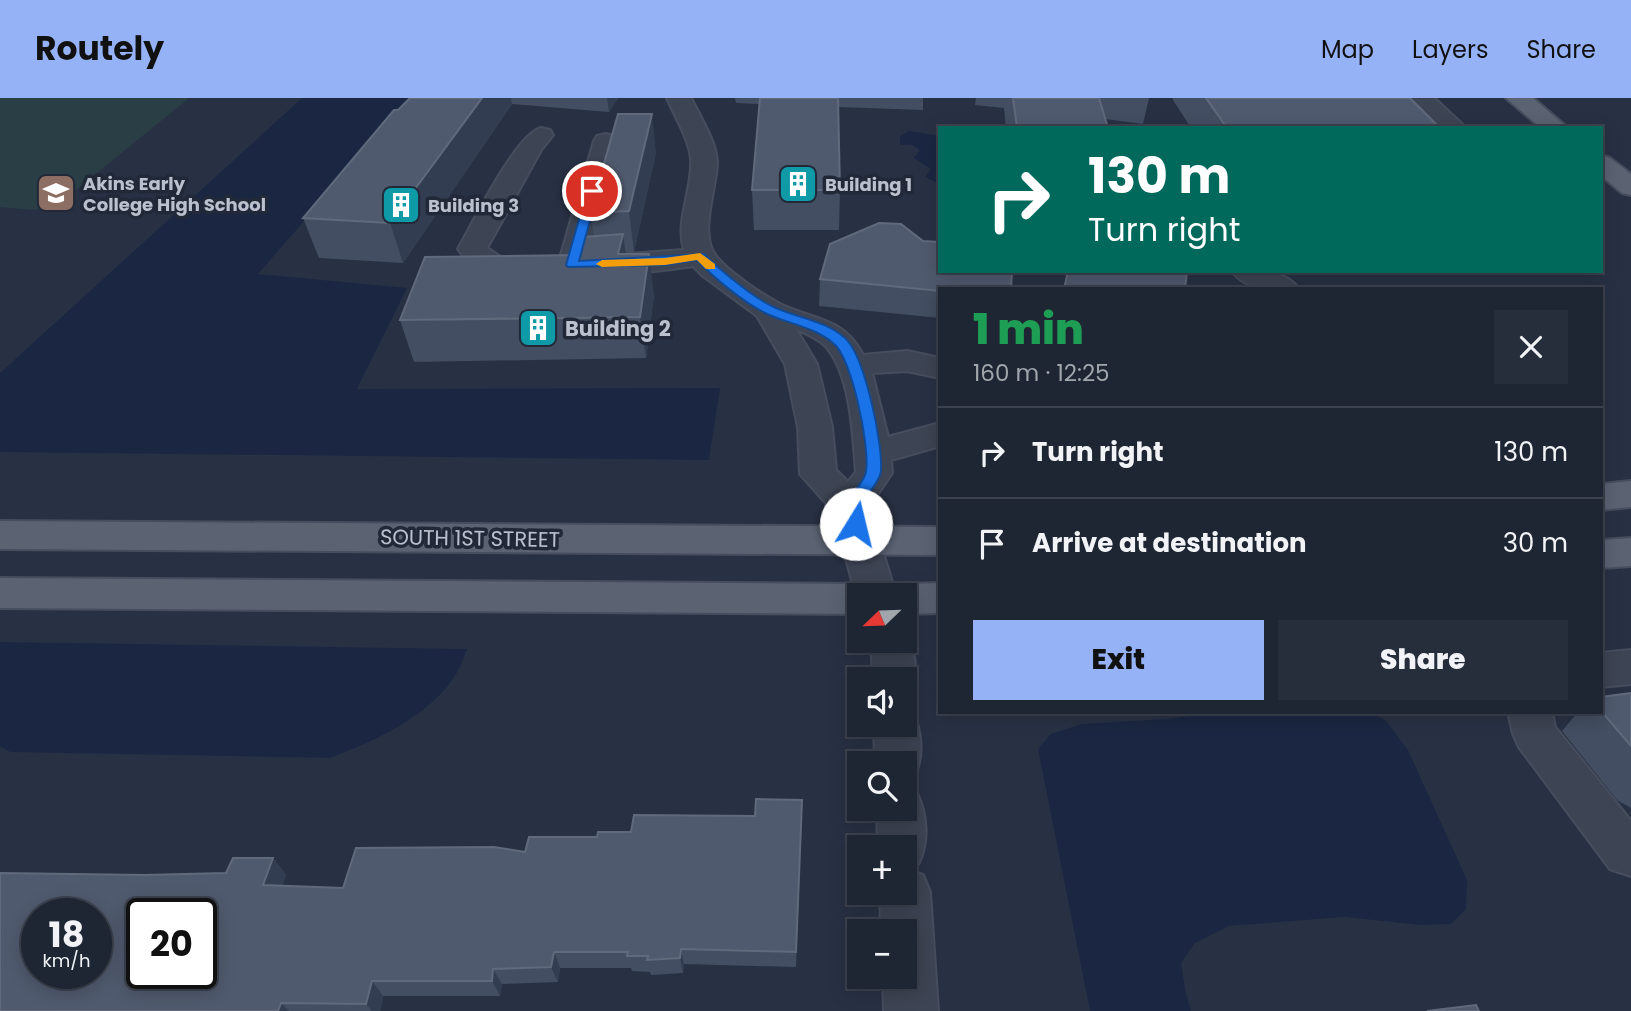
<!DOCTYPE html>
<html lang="en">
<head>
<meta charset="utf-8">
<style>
	:root { --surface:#1e2533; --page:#262d3b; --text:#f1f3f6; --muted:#a1a5ac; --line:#3c424e; --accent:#96b2f7 }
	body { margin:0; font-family:Poppins,sans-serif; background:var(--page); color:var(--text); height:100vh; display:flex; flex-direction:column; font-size:26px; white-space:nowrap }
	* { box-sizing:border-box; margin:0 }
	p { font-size:23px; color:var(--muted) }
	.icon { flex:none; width:38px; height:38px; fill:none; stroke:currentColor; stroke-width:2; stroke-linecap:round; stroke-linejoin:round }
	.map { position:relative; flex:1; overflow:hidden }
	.side { position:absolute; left:938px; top:189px; width:665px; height:427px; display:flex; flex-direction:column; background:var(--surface); border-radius:0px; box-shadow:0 4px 18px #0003,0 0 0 2px var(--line) }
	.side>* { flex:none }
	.hud { position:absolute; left:938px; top:28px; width:665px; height:147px; border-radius:0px; box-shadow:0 4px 18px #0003,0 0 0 2px var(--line); background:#00695c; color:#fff; overflow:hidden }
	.needle { width:46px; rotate:247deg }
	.fabs { position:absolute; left:847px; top:485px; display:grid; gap:14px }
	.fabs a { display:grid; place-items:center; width:70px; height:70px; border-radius:0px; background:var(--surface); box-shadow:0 4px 18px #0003,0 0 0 2px var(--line); font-size:35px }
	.speed { position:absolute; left:21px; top:800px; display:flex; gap:14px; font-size:35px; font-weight:700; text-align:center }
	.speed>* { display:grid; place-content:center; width:91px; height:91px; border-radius:50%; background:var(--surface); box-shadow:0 4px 18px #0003,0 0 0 2px var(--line); line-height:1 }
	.speed small { font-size:18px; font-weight:400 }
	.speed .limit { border:4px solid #111; border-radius:10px; background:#fff; color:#111 }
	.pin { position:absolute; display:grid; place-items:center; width:60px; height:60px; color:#fff; margin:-30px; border:4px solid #fff; border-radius:50%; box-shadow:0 2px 7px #0007 }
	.me { position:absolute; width:77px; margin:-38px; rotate:9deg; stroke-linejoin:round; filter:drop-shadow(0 0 5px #0008) }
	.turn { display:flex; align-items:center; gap:24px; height:147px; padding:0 35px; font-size:32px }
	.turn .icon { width:91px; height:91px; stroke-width:2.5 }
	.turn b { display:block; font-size:49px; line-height:60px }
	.round { display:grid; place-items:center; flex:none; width:74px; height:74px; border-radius:0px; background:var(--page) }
	.headline { display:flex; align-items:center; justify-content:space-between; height:119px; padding:0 35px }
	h1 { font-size:42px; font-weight:800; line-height:52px; color:#1e9e55 }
	.primary-button { display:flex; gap:14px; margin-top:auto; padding:14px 35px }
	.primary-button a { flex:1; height:80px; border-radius:0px; background:var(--accent); color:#111; font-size:28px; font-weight:800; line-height:80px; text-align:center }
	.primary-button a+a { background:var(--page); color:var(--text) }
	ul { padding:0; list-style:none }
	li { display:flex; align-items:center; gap:21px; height:91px; padding:0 35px; border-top:2px solid var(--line) }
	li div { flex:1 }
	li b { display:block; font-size:26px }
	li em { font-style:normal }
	header { display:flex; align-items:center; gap:42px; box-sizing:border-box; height:98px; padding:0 35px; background:var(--accent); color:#111 }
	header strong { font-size:33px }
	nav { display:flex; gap:38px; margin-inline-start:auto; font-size:24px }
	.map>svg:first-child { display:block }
</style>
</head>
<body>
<header>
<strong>Routely</strong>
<nav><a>Map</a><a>Layers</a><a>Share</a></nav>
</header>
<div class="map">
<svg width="1631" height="913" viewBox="0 0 1631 913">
	<rect width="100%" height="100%" fill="#283144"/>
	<path fill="#2a3f45" d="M0 0H189L60 105 34 112 0 109Z"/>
	<path fill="#1b2742" d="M302 0H411L258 176 407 190 357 291 720 290 709 362 0 354V275Z
		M909 33 940 38V86L925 79 931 71 914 60 920 52 912 47H901L900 44V38Z
		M0 544 467 551C464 559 461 568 456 576 432 617 373 644 330 660L10 654 0 648Z
		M1218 614H1370L1386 623 1408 652 1467 782 1466 811 1451 826 1420 827 1345 819 1229 828 1195 845 1181 865 1186 896 1191 913H1090L1038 651 1051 636 1082 626 1168 621Z"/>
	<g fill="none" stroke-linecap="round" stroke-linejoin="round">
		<g stroke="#464d5d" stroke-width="4">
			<path id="minor" d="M667 0H691C700 19 716 43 717 64 717 90 698 136 716 158 727 173 763 197 780 206 813 222 844 219 863 257L907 253 940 260V280L907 273 872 275 888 339 940 325V348L891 362 892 375 869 409 896 497H859V503L856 497 833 413 800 376 798 329 785 266 757 218 703 178 693 168C672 171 601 182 585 169L582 173 572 176 562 173 558 167 594 43 597 38 606 36 615 38 618 43 588 159 684 152C675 122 693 92 691 61 689 40 675 19 667 0ZM796 231C805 235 822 242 828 251 851 280 853 338 856 374L848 384 836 372 832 329 817 266Z
				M1408 0H1434L1466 30H1439Z
				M541 30 550 32 553 37 541 52 487 150 502 160 537 163 541 169 537 175C509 182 475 176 458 151 473 125 516 36 541 30Z
				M1232 173C1254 173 1284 170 1299 191 1276 191 1246 194 1232 173Z
				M905 535C915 553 919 574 909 593L905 595V581H873L872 559 867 542H905Z
				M1631 552V586L1601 589V555Z
				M905 611 912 613C922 633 924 659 914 679L905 682V665H875L874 626H905Z
				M1508 614H1552L1555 629 1631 723V778L1610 771 1519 649 1513 636Z
				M905 691 917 695C927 717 929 742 919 765L905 770V749H878L877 710H905Z
				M905 771 923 777 930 794 938 913H884L883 878H905V833H881L880 794H905Z"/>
		</g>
		<g stroke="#464d5d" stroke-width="4">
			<path id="major" d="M1506 0H1533L1568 30H1541Z
				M1601 57 1610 60 1631 76V97L1622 95 1601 78Z
				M1631 383V409L1601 412V386Z
				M0 423 940 429V457L0 451Z
				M1631 440V468L1601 470V442Z
				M0 480 859 486 873 490 877 497H859V516L0 510Z
				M940 485V515L905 516V497H887L891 490 905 486Z"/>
		</g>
		<use href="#minor" fill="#3d4453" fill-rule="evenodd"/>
		<use href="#major" fill="#5b6373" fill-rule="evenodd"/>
	</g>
	<path fill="#434e62" d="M410 0H618L609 14 512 6 403 165 319 160 303 120Z
		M735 0H923V12L838 9 840 92 839 132H754L752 92 759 6 736 5Z
		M976 0H1149L1143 26 1105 21 1108 30H1006L1004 10 975 7Z
		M1173 0H1410L1440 30H1191L1173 2Z
		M656 54 634 154H626V156L654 197 646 260 414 264 400 222 578 157 594 138 590 115Z
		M923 143 940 191V220L819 208 820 181Z
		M1631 595V710L1617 702 1562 633 1578 614H1601V599Z
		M802 719 796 869 684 866 683 875 651 877 650 874 632 873 631 870H560L558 884 502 886 500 898H383L380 913H0L144 777 226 775 273 760 286 777 282 788 343 790 525 754 597 739 631 734Z"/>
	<path fill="#333d51" d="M482 0H511L512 6 403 165 390 125Z
		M607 0H618L609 14Z
		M652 16 656 54 634 154 629 113Z
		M623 136 629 177 618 156Z
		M649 156 654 197 646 260 640 219Z
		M802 702V719L796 869V854Z
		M273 760 286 777 276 803 263 787Z
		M681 851 684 866 683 875 680 860Z
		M554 854 560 870 558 884 551 869Z
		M493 871 502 886 500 898 492 883Z
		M372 883 383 898 380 913H372L366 906Z
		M281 905 289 913H278Z"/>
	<path fill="#505a6e" stroke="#606a7c" stroke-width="2" fill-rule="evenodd" d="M410 0H482L390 125 303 120 394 12H398Z
		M760 0H838L840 92H752Z
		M1013 0H1099L1108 30H1017Z
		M1206 0H1410L1440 30H1227Z
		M618 16H652L629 113 590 115Z
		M879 125 901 126 923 143 940 144V173H1012L1011 191H940V193L820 181 830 146Z
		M623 136 618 156H649L640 219 400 222 425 159 578 157 583 139Z
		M1068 173H1187L1185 191H1064Z
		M1631 595V648L1601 613V599Z
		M756 701 802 702 796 854 681 851 680 860 647 862 648 858H627L628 854H554L551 869 493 871 492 883H372L366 906 281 905 278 913H0V775L144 777 226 775 233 760H273L263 787 343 790 356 750 494 749 525 754 529 739H597L598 734H631L634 717 755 718ZM37 816H96V875H37ZM142 816H201V875H142Z
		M1476 907 1479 913H1427Z"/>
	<path fill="#1a73e8" stroke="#114b97" stroke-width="2" d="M588 90 598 93 579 163 704 156C720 172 756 202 776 210 799 220 826 223 845 240 865 258 883 346 881 373 880 384 865 399 858 409L863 426 861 430H850L843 408C849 398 865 384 866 373 870 349 852 260 833 245 813 228 787 226 765 215 743 204 714 180 697 162L665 167 568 169 566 167Z"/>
	<path fill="#f59e0b" d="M700 155 715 166V171H706L697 162 665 167 602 169 596 166 602 162 665 160Z"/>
	<defs>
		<g id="building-square" transform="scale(2.0125)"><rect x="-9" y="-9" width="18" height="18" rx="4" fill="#0f9aa8" stroke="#212939"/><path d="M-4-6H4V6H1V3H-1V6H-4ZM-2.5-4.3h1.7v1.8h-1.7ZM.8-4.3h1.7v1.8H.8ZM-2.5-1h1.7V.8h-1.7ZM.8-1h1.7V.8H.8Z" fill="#fff"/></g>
		<g id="school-square" transform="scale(2.0125)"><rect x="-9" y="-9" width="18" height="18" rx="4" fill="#8d6e63" stroke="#212939"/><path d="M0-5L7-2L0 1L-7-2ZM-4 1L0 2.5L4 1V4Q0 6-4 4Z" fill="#fff"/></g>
	</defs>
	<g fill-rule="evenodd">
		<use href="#building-square" x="798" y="86"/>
		<use href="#school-square" x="56" y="95"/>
		<use href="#building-square" x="401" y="107"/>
		<use href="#building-square" x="538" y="230"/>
	</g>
	<g text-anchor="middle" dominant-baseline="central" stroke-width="7" stroke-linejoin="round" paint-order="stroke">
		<g font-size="18" font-weight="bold" fill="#bac0cd" stroke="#212939" text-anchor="start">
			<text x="83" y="85">Akins Early<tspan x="83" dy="21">College High School</tspan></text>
			<text x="825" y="86">Building 1</text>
			<text x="428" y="107">Building 3</text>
		</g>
		<g font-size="21" font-weight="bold" fill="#bac0cd" stroke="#212939" text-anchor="start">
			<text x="565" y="230">Building 2</text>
		</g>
		<g font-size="21" fill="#bac0cd" stroke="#212939">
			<text transform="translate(470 440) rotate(1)">SOUTH 1ST STREET</text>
		</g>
	</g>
</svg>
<div class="fabs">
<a><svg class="needle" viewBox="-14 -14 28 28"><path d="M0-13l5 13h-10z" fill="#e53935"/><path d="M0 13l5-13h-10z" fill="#a1a5ac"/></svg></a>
<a><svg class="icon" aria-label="sound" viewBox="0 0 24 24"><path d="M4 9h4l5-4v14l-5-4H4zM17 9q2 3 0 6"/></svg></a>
<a><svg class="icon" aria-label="search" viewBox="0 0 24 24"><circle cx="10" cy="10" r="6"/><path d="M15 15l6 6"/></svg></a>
<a>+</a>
<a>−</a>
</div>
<div class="speed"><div>18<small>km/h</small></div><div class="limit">20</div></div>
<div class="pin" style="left:592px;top:93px;background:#d93025"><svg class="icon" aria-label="arrive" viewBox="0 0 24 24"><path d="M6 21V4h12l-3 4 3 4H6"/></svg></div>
<svg class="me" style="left:856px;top:426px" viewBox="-20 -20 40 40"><circle r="19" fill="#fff"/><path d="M0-13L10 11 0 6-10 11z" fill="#1a73e8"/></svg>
<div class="hud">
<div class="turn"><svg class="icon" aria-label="right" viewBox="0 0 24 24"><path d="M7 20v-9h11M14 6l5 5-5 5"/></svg><div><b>130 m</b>Turn right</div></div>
</div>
<section class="side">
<div class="headline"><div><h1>1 min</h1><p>160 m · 12:25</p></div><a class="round"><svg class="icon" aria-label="close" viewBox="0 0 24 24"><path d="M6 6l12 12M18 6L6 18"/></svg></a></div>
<ul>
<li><svg class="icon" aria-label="right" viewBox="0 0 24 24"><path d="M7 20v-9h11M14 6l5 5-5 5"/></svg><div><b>Turn right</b></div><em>130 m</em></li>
<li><svg class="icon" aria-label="arrive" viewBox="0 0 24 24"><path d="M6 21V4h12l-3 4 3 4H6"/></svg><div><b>Arrive at destination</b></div><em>30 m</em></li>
</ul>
<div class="primary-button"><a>Exit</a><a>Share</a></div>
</section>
</div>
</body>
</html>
